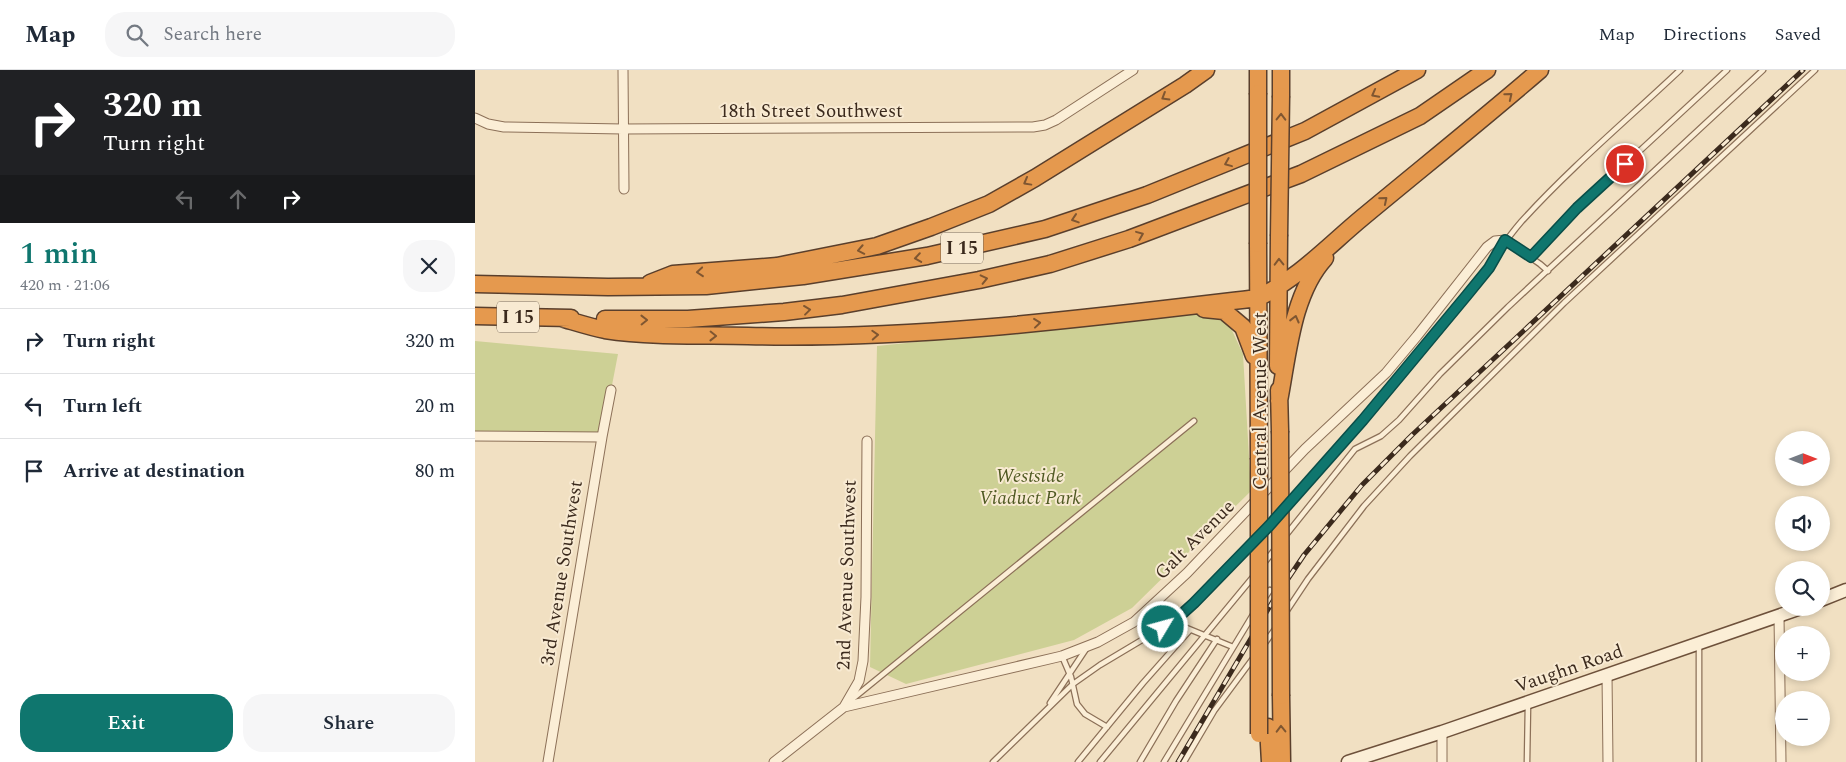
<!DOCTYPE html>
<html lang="en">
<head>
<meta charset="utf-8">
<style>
	:root { --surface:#fff; --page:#f6f6f7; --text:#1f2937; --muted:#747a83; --line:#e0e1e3; --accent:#0f766e }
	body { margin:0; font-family:Spectral,serif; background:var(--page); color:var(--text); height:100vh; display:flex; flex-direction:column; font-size:19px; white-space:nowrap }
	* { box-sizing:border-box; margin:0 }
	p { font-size:16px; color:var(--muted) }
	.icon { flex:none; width:28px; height:28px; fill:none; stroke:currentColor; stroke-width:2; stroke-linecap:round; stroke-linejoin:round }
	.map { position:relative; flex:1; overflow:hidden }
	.side { display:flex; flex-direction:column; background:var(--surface); width:475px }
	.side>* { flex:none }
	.banner { background:#202124; color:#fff; overflow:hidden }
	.needle { width:32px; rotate:90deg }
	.fabs { position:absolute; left:1300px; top:361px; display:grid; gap:10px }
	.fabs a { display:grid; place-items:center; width:55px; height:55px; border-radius:50%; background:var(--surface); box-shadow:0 2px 8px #0003; font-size:25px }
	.pin { position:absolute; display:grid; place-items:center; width:42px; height:42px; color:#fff; margin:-21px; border:2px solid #fff; border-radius:50%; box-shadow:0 1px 5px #0007 }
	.me { position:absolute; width:55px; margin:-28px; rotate:53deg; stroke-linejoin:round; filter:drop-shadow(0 0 4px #0008) }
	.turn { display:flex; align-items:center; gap:18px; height:105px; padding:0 20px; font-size:22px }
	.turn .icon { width:65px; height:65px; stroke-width:2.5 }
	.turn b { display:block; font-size:35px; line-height:42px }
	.lanes { display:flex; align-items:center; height:48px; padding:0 20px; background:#0003; justify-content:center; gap:25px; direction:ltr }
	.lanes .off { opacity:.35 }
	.round { display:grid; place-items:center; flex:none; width:52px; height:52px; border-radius:20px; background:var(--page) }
	.overview { display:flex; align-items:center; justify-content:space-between; height:85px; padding:0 20px }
	h1 { font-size:30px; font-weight:600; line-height:38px; color:var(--accent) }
	.primary-button { display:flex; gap:10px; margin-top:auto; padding:10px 20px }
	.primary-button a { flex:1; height:58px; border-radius:20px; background:var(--accent); color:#fff; font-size:20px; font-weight:600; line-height:58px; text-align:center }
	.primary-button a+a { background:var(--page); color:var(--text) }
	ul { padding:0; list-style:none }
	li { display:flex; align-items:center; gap:15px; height:65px; padding:0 20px; border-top:1px solid var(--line) }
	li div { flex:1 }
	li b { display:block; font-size:19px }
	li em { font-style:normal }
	header { display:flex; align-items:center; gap:30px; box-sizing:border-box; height:70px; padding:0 25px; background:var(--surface); border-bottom:1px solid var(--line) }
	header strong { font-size:24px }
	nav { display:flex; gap:28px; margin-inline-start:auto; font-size:18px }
	.search { width:350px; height:45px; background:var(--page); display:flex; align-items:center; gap:12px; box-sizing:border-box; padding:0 18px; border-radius:20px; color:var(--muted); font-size:19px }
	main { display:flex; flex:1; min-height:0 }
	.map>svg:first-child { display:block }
</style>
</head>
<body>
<header>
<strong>Map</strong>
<div class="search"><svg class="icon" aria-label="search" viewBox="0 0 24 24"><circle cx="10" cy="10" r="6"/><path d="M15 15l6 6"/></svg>Search here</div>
<nav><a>Map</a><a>Directions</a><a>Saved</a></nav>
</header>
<main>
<section class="side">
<div class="banner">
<div class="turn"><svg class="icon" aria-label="right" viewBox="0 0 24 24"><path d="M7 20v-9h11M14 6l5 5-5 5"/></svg><div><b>320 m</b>Turn right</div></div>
<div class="lanes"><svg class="icon off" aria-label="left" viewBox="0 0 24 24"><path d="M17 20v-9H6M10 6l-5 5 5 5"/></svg><svg class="icon off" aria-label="ahead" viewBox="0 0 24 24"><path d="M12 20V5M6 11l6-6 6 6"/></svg><svg class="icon" aria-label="right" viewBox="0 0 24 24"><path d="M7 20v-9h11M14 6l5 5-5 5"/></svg></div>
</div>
<div class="overview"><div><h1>1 min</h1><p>420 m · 21:06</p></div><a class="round"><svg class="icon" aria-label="close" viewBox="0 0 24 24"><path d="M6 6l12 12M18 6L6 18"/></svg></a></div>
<ul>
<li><svg class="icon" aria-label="right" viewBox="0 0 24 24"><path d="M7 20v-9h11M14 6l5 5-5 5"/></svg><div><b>Turn right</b></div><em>320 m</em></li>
<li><svg class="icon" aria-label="left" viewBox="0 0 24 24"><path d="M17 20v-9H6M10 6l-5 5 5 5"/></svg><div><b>Turn left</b></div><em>20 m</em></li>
<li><svg class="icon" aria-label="arrive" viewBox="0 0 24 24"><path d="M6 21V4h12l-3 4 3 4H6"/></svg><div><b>Arrive at destination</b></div><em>80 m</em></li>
</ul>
<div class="primary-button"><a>Exit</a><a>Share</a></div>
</section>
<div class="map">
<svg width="1371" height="692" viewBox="0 0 1371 692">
	<rect width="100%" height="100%" fill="#f1e0c2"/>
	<path fill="#cdd095" d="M728 243 754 254 768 284 776 421 657 538 599 570 431 614 395 597 402 276Z
		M0 271 143 284 127 367 0 366Z"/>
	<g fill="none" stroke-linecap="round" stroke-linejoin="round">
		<g stroke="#8c7058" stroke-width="7">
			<path id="lane" d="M1030 170 1065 194 1073 201
				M1055 187 1102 139 1252 0
				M810 438C873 369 933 297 992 225 1011 201 1026 175 1046 152 1096 97 1152 50 1205 0
				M788 462 800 450
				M811 465 880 379 906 366 924 350 965 304 1033 237 1288 0
				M789 493 800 479
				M789 529 795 520
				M811 542 833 509 889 436 935 386 1089 233 1340 0
				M697 552 758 577
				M790 573 800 559
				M587 586 596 607 602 634 610 644 632 657
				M375 631 719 351
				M575 633 611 579
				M518 692 598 614 625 595 697 552 719 533 780 472
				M603 692 668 613 715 560
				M625 692 778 507
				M665 692 701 631 742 569
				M689 692 779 543
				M709 692 739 641 779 587
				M1052 692 1053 634
				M1224 692V576"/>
		</g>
		<g stroke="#8c7058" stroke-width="11">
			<path id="street" d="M148 0 149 119
				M0 48 13 54 29 57 148 59 558 57 570 55 581 50 658 0
				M0 366 127 367
				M1304 546 1306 692
				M1132 605 1133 692
				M369 637 587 586 623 572 659 552 712 503 830 379 911 303 942 266 1012 177 1020 171 1030 170
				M73 692 127 367 136 320
				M299 692 369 637 384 611 388 591 391 527 392 371
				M967 692V662"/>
		</g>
		<g stroke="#6e513b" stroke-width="15">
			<path id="secondary" d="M1346 530 1371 520
				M873 692 967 662 1326 538"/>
		</g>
		<g stroke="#5a3f2c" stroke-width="19">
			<path id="highway" d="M806 0V26
				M783 23V0
				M783 174 784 388
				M175 213 198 204 302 196 402 176 456 157 514 134 560 108 710 15 731 0
				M0 214 133 217 231 216 328 206 452 186 570 159 672 125 830 61 942 0
				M729 239 749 241 768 257 779 286
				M0 246 96 248
				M86 248C100 252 115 257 130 260 177 267 226 265 273 266 444 270 614 248 783 228 825 207 853 176 888 147 947 98 1007 50 1065 0
				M130 249H213L309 242 367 235 504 210 575 194 654 169 826 104 945 46 1012 0
				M803 296 804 166
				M804 320 805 361
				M804 331C813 285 817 224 850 188
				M806 626 807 692
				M793 657 795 692"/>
		</g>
		<use href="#lane" stroke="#fbeed6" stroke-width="4.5"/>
		<use href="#street" stroke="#fbeed6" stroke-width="9"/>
		<use href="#secondary" stroke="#fbeed6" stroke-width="12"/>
		<use href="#highway" stroke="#e5994e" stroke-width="16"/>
		<g stroke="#3b2a1d" stroke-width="5">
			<path id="rail" d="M703 692 798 531 829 485 887 415 937 365 1328 0"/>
		</g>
		<use href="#rail" stroke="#f8ead2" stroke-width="3" stroke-dasharray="9" stroke-linecap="butt"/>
		<g stroke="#5a3f2c" stroke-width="19" stroke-linecap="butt">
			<path id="highway-bridge" d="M783 23V174
				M804 166 806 26
				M805 361 806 626
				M784 388V664"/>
		</g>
		<use href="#highway-bridge" stroke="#e5994e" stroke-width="16"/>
	</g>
	<defs><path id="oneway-chevron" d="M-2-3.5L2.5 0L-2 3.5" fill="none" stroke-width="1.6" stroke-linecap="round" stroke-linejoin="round" transform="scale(1.25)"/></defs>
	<g stroke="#7f5631">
		<use href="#oneway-chevron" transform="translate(900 24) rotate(152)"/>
		<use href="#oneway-chevron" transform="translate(1034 26) rotate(-39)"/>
		<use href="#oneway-chevron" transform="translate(690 27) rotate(149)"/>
		<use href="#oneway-chevron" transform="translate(806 47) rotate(-89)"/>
		<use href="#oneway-chevron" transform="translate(753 93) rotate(158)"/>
		<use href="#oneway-chevron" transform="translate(552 112) rotate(151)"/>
		<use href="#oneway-chevron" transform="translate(909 130) rotate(-40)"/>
		<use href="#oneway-chevron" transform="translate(600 149) rotate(162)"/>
		<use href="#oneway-chevron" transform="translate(665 165) rotate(-22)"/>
		<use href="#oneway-chevron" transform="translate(386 180) rotate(169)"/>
		<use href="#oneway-chevron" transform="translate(443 188) rotate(171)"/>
		<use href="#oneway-chevron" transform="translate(804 192) rotate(-91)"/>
		<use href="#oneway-chevron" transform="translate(225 202) rotate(175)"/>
		<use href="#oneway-chevron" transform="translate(509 209) rotate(-13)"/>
		<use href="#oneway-chevron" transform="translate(332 240) rotate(-7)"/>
		<use href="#oneway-chevron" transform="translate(820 249) rotate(-76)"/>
		<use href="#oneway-chevron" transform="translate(169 250) rotate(-1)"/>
		<use href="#oneway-chevron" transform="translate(562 253) rotate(-6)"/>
		<use href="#oneway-chevron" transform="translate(400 265) rotate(-3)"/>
		<use href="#oneway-chevron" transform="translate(238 266) rotate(1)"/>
		<use href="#oneway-chevron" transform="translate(806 659) rotate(-91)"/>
	</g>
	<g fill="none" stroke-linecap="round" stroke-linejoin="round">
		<g stroke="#0a4d48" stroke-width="12">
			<path id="route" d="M688 557 698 552 719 533 794 456 888 350 992 225 1014 198 1030 170 1056 187 1102 138 1150 94"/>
		</g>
		<use href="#route" stroke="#0f766e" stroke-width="9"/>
	</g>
	<g text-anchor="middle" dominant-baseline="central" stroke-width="4" stroke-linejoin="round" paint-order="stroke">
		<g fill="#f8ead2" stroke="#746453" stroke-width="1">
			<rect x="466" y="162.5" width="42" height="31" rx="4"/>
			<rect x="22" y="231.5" width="42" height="31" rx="4"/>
		</g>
		<g font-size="18" font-weight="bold" fill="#3b2a1d">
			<text x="487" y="178">I 15</text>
			<text x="43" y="247">I 15</text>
		</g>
		<g font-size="19" fill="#3b2a1d" stroke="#f8ead2">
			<text x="336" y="41">18th Street Southwest</text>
			<text transform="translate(785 331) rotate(-90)">Central Avenue West</text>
			<text transform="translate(720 470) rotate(-45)">Galt Avenue</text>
			<text transform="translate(87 503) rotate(-81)">3rd Avenue Southwest</text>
			<text transform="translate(372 505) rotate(-88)">2nd Avenue Southwest</text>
			<text transform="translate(1094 599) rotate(-19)">Vaughn Road</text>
		</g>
		<g font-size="19" font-style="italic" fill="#4f5922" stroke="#f8ead2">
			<text x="555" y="406">Westside<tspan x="555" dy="22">Viaduct Park</tspan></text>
		</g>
	</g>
</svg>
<div class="fabs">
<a><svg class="needle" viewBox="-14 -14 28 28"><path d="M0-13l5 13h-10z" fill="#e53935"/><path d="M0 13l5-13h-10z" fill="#747a83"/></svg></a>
<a><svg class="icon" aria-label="sound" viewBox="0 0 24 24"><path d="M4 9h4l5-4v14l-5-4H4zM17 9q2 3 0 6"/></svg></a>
<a><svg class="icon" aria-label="search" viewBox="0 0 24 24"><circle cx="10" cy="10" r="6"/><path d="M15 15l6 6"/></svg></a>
<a>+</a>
<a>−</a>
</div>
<div class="pin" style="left:1150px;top:94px;background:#d93025"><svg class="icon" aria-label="arrive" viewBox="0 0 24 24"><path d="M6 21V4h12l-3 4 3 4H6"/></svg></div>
<svg class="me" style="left:688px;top:557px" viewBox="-20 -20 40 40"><circle r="17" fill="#0f766e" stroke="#fff" stroke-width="3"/><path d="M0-11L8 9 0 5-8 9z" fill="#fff"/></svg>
</div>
</main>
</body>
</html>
